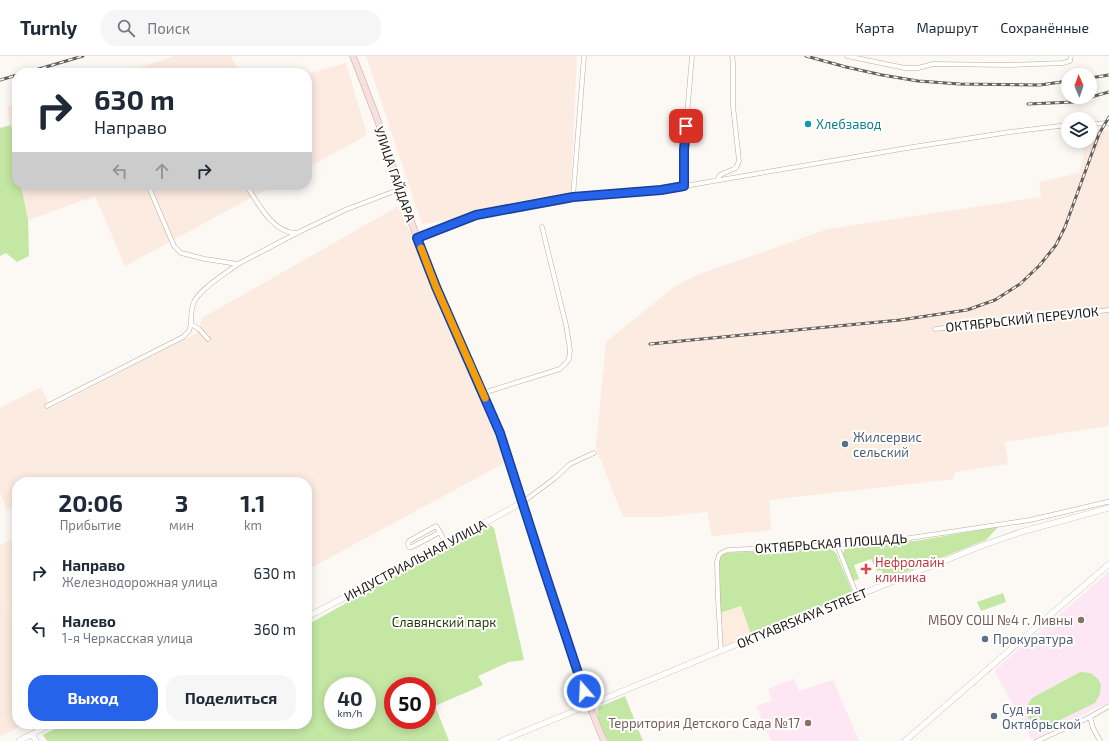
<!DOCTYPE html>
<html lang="ru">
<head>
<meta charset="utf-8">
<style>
	:root { --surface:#fff; --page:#f6f6f7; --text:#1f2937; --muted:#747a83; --line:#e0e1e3; --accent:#2563eb }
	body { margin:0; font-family:"Exo 2",sans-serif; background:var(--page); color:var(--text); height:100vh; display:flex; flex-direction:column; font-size:15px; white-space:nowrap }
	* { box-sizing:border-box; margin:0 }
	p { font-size:13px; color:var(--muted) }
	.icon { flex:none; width:22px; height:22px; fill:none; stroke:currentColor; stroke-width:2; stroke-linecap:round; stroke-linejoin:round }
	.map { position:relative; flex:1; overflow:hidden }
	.panel { position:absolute; left:12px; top:421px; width:300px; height:252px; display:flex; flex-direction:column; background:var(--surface); border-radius:16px; box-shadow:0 2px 10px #0003 }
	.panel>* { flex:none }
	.hud { position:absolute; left:12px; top:12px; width:300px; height:122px; border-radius:16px; box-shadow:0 2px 10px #0003; background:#fff; color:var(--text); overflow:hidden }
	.needle { width:26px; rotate:358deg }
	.buttons { position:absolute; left:1061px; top:12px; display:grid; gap:8px }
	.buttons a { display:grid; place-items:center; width:36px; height:36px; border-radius:50%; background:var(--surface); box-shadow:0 2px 10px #0003; font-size:20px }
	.speed { position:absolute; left:324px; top:621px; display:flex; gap:8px; font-size:20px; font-weight:700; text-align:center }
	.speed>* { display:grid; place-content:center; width:52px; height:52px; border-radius:50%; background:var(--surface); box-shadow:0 2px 10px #0003; line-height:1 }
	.speed small { font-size:10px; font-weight:400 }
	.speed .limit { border:6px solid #d22; background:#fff; color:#111 }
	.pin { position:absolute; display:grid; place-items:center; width:34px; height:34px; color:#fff; margin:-17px; border-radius:8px; box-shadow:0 2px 6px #0006 }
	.me { position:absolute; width:44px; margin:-22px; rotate:341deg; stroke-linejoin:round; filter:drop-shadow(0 0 3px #0008) }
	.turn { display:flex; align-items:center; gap:14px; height:84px; padding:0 16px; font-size:18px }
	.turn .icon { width:52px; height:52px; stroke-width:2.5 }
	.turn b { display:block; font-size:28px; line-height:34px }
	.lanes { display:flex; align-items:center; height:38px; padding:0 16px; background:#0003; justify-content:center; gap:20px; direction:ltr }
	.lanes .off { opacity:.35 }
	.eta { display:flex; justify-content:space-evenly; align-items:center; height:68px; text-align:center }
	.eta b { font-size:24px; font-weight:700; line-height:28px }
	.cta { display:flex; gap:8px; margin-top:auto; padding:8px 16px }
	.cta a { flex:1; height:46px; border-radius:16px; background:var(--accent); color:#fff; font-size:16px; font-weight:700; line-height:46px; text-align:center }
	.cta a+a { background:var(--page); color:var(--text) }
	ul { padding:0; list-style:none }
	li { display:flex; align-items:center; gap:12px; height:56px; padding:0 16px }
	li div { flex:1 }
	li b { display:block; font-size:15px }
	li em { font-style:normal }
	header { display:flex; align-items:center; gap:24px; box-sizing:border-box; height:56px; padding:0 20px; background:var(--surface); border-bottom:1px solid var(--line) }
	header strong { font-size:19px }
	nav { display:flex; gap:22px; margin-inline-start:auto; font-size:14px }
	.search { width:280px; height:36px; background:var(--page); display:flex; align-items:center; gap:10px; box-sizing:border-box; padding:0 14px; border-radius:16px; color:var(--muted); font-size:15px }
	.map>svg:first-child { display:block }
</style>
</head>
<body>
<header>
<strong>Turnly</strong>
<div class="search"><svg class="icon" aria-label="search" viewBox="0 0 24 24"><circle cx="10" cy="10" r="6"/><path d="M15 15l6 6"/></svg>Поиск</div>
<nav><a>Карта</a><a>Маршрут</a><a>Сохранённые</a></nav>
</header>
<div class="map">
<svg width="1109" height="685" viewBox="0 0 1109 685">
	<rect width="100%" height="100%" fill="#fcf8f4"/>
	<path fill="#fceddf" d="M17 481V573L0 541V489Z
		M741 550 751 578 723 591 720 557Z"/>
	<path fill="#fcebe0" d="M175 0H231L240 17H120Z
		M366 0H577L570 148 422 168Z
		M346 7 367 79 307 112V18Z
		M17 48V104L7 51Z
		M1109 74V370L1005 386 1008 408 955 416 954 423 769 444 771 474 712 480 707 456 660 461H623L596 392 606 286 674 231 697 219 828 173 1041 141 1039 126 1079 117 1084 98 1082 85H1090V77Z
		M21 129H275L125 210 95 140 28 164Z
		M399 150 506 406 307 514V426H17V450L7 454 0 437V352L41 331 51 352 197 277 202 262Z
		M0 541 17 573V668H24L0 681Z"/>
	<path fill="#fee7f5" d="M1109 516V646L1032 684 995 616 996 613Z
		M794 623 799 635 833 624 859 685H771L756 650 772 644 768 633Z"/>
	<path fill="#c4e7a4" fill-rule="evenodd" d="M11 69 17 104V129H21L28 164 29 200 17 206 6 197 0 200V72Z
		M488 468 494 472 524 604 509 606 478 620 483 629 435 650 449 685H47L43 679 64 668H307V569ZM333 630H367V664H333ZM393 630H427V664H393Z
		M997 471H998L986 484 886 524 881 514 877 515 871 503 854 509 859 523 853 525 843 497 845 493 879 488 916 485Z
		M825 492 831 493 836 497 852 535 851 539 751 578 741 550 720 557 719 505 721 501 725 497Z
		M1003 537 1006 546 981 555 977 546Z
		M1080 616 1091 617 1098 623 1101 629 1100 638 1095 647 1046 671H1038L1032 667 1027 660V650L1032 642Z
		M625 640 643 685H608C603 675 594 661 599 651Z"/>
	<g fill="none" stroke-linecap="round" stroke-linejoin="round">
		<g stroke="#beab9a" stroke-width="5">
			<path id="minor" d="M847 0 905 12H918L933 8 1011 9 1063 7 1070 5 1071 0
				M1090 68 1109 67
				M717 124 720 119 736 112 739 105 733 50V6L732 0
				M148 129 174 190 181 197 205 203 238 208 297 177
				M684 130V94L692 0
				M248 132C259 149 274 178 297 177L345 154 400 133
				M573 141 584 0
				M417 182 476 159 573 141 661 134 913 91 1010 76 1068 69
				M935 273 1109 254
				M208 283 199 273 191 268C191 261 191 252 194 246 200 233 226 217 238 208
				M483 337 560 313 566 307 569 303 570 295 569 287 566 269 542 171
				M47 350 183 281 189 275 191 268
				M523 446 555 422 570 408 594 397
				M440 476 412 491H409L408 488 409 485 436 470 437 471 446 488
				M837 489 857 540
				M721 595 718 542 717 506 719 499 723 496 728 494 769 492 837 489 897 484 1030 464 1107 446H1109
				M1090 661 1093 672 1100 685
				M1037 685 1090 661 1109 650"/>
		</g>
		<g stroke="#beab9a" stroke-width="6">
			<path id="tertiary" d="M307 561 431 496 523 446
				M32 678 36 685
				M19 685 51 668
				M501 685 740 587 981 490 1021 476 1109 452
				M905 685 1109 508"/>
		</g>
		<g stroke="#beab9a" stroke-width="7">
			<path id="secondary" d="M353 0 378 65 400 133 417 182 436 231 501 377 543 514 565 579 592 656 604 685"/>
		</g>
		<use href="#minor" stroke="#fff" stroke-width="4"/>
		<use href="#tertiary" stroke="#fff" stroke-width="5.5"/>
		<use href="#secondary" stroke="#f9e0e0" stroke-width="6"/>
		<g stroke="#65605a" stroke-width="3">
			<path id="rail" d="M806 0 846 11 882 19 918 25 960 28 1040 29 1068 25
				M25 17 83 0
				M1090 22 1109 19
				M0 24 17 19
				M1028 48 1073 46 1109 36
				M650 288 900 264 967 254 995 244 1020 228 1039 210 1056 189 1065 171 1099 78 1109 61"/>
		</g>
		<use href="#rail" stroke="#fff" stroke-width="1.5" stroke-dasharray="4.5" stroke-linecap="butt"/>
	</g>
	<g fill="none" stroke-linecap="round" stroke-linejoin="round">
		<g stroke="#184099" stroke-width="10">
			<path id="route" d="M584 635 544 514 500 377 436 231 417 182 476 159 573 141 661 134 684 130V94L686 70"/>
		</g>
		<use href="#route" stroke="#2563eb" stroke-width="7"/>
		<path stroke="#f59e0b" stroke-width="7" d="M421 192 436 231 485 342"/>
	</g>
	<circle fill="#0f9aa8" stroke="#fff" stroke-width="1.5" cx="808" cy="68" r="4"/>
	<g fill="#5c6f8a" stroke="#fff" stroke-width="1.5">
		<circle cx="845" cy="388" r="4"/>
		<circle cx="985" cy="583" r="4"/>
		<circle cx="994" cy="660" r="4"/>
	</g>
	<path fill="#e0444e" stroke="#fff" stroke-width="1.5" d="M864 507h4v4h4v4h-4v4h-4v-4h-4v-4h4z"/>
	<g fill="#8d6e63" stroke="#fff" stroke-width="1.5">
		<circle cx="1081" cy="564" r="4"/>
		<circle cx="808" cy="667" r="4"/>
	</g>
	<g text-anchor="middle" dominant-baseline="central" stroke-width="4" stroke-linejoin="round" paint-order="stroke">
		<g font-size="13" fill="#0d838f" stroke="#fff" text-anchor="start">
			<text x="816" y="68">Хлебзавод</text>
		</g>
		<g font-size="13" fill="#1c160f" stroke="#fff">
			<text transform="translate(395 118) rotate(71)">УЛИЦА ГАЙДАРА</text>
			<text transform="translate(1022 263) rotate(-6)">ОКТЯБРЬСКИЙ ПЕРЕУЛОК</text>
			<text transform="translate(831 487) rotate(-4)">ОКТЯБРЬСКАЯ ПЛОЩАДЬ</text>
			<text transform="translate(415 504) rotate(-28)">ИНДУСТРИАЛЬНАЯ УЛИЦА</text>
			<text transform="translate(802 562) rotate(-22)">OKTYABRSKAYA STREET</text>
		</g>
		<g font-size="13" fill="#4e5e75" stroke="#fff" text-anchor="start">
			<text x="853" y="381">Жилсервис<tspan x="853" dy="15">сельский</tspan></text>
			<text x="993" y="583">Прокуратура</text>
			<text x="1002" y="653">Суд на<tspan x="1002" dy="15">Октябрьской</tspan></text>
		</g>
		<g font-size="13" fill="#be3a42" stroke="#fff" text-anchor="start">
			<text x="875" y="506">Нефролайн<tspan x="875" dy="15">клиника</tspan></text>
		</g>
		<g font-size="13" fill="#785e54" stroke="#fff" text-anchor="end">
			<text x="1073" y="564">МБОУ СОШ №4 г. Ливны</text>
			<text x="800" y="667">Территория Детского Сада №17</text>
		</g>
		<g font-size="13" fill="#223c00" stroke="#fff">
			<text x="444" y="566">Славянский парк</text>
		</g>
	</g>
</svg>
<div class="buttons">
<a><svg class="needle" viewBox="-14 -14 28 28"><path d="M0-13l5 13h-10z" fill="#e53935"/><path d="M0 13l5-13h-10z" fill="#747a83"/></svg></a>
<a><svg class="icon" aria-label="layers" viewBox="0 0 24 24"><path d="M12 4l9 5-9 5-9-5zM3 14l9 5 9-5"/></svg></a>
</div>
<div class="speed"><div>40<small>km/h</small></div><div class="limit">50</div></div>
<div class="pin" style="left:686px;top:70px;background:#d93025"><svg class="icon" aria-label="arrive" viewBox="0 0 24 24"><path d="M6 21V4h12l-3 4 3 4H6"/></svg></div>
<svg class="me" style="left:584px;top:635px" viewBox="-20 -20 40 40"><circle r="17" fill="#2563eb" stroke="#fff" stroke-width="3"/><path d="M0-11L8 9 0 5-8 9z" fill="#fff"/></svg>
<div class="hud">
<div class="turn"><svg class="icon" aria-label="right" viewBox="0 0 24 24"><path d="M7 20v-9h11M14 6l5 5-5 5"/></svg><div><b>630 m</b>Направо</div></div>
<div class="lanes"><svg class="icon off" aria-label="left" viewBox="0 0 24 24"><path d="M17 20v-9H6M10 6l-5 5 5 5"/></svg><svg class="icon off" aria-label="ahead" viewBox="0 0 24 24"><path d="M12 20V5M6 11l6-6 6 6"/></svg><svg class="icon" aria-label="right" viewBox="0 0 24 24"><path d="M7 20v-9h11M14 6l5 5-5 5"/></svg></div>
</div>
<section class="panel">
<div class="eta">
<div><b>20:06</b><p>Прибытие</p></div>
<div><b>3</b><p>мин</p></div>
<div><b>1.1</b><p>km</p></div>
</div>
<ul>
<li><svg class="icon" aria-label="right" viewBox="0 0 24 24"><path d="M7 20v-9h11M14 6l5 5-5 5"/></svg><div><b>Направо</b><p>Железнодорожная улица</p></div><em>630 m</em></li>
<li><svg class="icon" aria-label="left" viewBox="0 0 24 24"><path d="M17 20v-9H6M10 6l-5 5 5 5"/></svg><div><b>Налево</b><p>1-я Черкасская улица</p></div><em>360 m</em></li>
</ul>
<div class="cta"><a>Выход</a><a>Поделиться</a></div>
</section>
</div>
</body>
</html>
